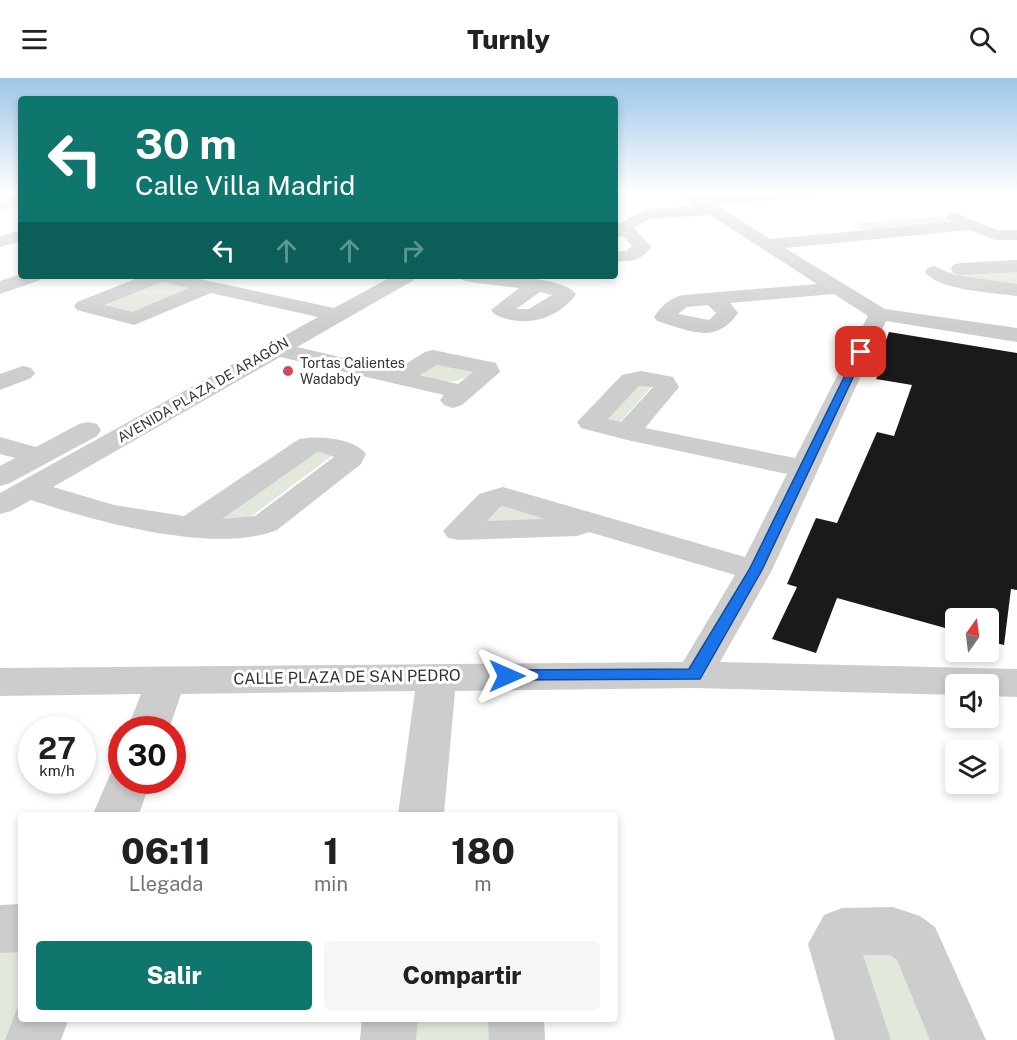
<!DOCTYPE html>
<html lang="es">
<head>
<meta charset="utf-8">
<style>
	:root { --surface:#fff; --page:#f6f6f6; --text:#202124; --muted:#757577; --accent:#0f766e }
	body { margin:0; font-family:"Public Sans",sans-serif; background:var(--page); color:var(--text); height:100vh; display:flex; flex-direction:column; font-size:22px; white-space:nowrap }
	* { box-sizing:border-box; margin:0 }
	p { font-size:20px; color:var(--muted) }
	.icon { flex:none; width:33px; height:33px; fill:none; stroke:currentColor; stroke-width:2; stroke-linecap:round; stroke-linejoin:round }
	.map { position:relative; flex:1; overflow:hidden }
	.sheet { position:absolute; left:18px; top:734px; width:600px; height:210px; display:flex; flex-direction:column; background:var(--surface); border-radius:6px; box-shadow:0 3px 9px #0003 }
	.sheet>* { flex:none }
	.top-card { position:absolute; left:18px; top:18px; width:600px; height:183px; border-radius:6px; box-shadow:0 3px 9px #0003; background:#0f766e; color:#fff; overflow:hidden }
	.needle { width:39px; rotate:14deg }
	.buttons { position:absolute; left:945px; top:530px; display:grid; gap:12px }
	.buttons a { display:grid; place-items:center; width:54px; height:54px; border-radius:6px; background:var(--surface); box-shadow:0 3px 9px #0003; font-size:30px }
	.speed { position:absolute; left:18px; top:638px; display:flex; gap:12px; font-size:30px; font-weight:700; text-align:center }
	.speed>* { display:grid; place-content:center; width:78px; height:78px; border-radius:50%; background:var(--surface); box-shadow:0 3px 9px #0003; line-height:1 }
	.speed small { font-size:15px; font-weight:400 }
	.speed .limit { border:9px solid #d22; background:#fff; color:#111 }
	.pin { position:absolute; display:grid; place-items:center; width:51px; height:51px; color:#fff; margin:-26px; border-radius:12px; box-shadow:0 3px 9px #0006 }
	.me { position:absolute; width:66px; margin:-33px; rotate:90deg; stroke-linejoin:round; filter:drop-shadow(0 0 4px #0008) }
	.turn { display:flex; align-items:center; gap:21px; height:126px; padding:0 18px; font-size:27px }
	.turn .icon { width:78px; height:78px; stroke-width:2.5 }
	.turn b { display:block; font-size:42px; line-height:51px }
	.lanes { display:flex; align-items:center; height:57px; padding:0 18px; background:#0003; justify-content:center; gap:30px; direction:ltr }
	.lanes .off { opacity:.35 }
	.eta { display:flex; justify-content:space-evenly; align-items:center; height:102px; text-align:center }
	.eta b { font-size:36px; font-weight:800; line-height:42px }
	.primary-button { display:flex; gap:12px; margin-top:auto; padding:12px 18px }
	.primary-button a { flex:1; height:69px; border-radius:6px; background:var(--accent); color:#fff; font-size:24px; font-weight:800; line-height:69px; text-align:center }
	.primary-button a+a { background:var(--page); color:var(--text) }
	header { display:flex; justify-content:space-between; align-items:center; height:78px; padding:0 18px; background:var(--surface); font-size:27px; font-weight:800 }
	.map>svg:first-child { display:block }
</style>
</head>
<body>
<header><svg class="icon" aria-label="menu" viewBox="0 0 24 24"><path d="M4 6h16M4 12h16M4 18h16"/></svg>Turnly<svg class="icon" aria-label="search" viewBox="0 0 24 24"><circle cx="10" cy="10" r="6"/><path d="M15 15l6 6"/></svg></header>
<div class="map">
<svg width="1017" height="962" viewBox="0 0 1017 962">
	<rect width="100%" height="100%" fill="#fff"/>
	<path fill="#e3e8dd" d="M939 138 960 147 871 155 853 146Z
		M1010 191 1017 192V210L945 196Z
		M161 201 199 209 135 236 97 227Z
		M435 284 476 293C452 310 446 303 419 296Z
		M644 303 655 305 620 344 615 345 608 341Z
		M316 373 333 377 245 443 216 442Z
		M496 425 552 441 550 446 477 443Z
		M847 865 904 866 940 962H879Z
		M21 867V932L10 962H0V868Z
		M413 941H504L505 962H413Z"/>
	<path fill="#1a1a1a" d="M889 254 1017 275V512L1011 511 1004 567 988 563V540H956V553L837 520 816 575 772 561 797 509 787 506 816 440 837 445 877 354 894 358 912 307 876 301 885 282 879 281Z"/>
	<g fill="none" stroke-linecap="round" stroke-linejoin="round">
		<path fill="#cdcdcd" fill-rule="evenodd" d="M677 114H695L701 118 755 114H819L817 118 812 119 715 126 770 161 951 144 945 139 953 134 997 152H1017V162H995L970 152 785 170 885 231 1017 250V264L886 243 772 492 720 584 1017 591V619L988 618V606H956V617L694 610 455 613 444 736H398L415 613 181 616 169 651H127L141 616 0 618V590L683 584 735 497 589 454 577 458 459 462 448 460 443 453 479 416 503 409 745 479 787 396 627 362 581 350 577 344 622 297 641 293 673 299 679 309 645 350 795 380 868 238 834 216 730 225 738 235C715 268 689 252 657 243L654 239C661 228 670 220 683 217L817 206 710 137 648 141 634 150 651 169C641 183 631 184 615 183V173H626L632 168 623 158 615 160V148L618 146 644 132 696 128ZM708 227 716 235 709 242 678 236 687 229ZM639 308 653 309 621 344 608 341ZM501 428H503L545 441 487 443Z
			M21 117V127L0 133V123Z
			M21 152V163L0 169V158Z
			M1017 182V194L960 197 953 195 951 191 953 187 960 185Z
			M934 188 955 197 1017 206V218C995 215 937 212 925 194L927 190Z
			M21 196V198H42L40 202 0 216V203Z
			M143 198H186L334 230 393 198H416L414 202 297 269 396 292 425 274 433 272 496 285 500 294 462 327 453 330 444 327 440 322 444 317 280 279 53 409 114 427 184 438 299 361C317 357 355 360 366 376L361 386 277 452C214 477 94 443 31 422L11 433 0 436V415L318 239 211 215 134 247 77 232 74 228 77 224ZM162 204 189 210 132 234 104 227ZM437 287 473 294 458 306 420 297ZM320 374 334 379 255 438 222 441 316 375Z
			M460 198C483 198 562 196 576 216 561 238 532 248 507 241 500 239 495 238 491 232L519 210 469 204 462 202ZM540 214 552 217 529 231H516Z
			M23 288 31 290 35 295 31 300 0 312V296Z
			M88 344 97 346 101 352 97 358 10 405 0 408V388L15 380 0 376V359L36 369 79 346Z
			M122 687V702H151L139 736H93L113 690Z
			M21 826V874L0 875V827Z
			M893 829 920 838 935 849 986 962H930L897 882 890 877H863L891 962H835L808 866 824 837 842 830Z
			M21 921V940H69L61 962H5Z
			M362 940H418L416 962H360Z
			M488 940H544L545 962H489Z"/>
	</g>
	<linearGradient id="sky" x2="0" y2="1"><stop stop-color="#9dc5e8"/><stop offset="0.46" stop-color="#fff"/><stop offset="1" stop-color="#fff" stop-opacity="0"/></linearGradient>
	<rect width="1017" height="249" fill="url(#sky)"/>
	<path fill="#1a73e8" stroke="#114b97" stroke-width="1.5" d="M857 273 865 274 762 492 700 601 501 602 499 598 501 594 507 592 689 591 749 492Z"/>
	<circle fill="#d44a5d" stroke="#fff" stroke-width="2" cx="288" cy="293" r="6"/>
	<g text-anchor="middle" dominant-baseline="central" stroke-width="6" stroke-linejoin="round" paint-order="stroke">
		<g font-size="14" fill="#333" stroke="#fff" text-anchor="start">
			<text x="300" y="285">Tortas Calientes<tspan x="300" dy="16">Wadabdy</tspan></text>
		</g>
		<g font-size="14" fill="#333" stroke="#fff">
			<text transform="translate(203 312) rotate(-30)">AVENIDA PLAZA DE ARAGÓN</text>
		</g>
		<g font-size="16" fill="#333" stroke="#fff">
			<text transform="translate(347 599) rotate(-1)">CALLE PLAZA DE SAN PEDRO</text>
		</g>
	</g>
</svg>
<div class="buttons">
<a><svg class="needle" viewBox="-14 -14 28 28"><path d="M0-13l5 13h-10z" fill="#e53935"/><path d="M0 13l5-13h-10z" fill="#757577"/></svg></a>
<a><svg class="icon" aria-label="sound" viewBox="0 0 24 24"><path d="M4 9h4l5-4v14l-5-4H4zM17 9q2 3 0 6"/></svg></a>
<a><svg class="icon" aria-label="layers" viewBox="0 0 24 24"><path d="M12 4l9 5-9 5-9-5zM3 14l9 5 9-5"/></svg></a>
</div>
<div class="speed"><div>27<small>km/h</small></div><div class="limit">30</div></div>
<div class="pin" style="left:861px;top:274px;background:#d93025"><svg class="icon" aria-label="arrive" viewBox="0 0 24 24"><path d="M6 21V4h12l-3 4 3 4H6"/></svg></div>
<svg class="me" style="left:507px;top:598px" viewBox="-20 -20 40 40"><path d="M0-17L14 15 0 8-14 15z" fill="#1a73e8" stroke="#fff" stroke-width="4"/></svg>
<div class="top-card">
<div class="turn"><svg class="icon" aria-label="left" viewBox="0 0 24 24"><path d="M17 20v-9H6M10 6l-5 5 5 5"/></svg><div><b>30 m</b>Calle Villa Madrid</div></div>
<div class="lanes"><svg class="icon" aria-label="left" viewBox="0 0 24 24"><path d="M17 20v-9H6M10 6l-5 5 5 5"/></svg><svg class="icon off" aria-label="ahead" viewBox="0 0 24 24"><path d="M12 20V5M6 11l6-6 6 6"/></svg><svg class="icon off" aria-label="ahead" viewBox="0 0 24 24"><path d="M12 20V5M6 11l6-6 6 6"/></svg><svg class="icon off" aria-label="right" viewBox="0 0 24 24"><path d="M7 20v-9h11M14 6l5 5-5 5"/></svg></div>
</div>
<section class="sheet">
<div class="eta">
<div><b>06:11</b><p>Llegada</p></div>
<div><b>1</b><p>min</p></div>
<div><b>180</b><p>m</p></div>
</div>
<div class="primary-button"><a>Salir</a><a>Compartir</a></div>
</section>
</div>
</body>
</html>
